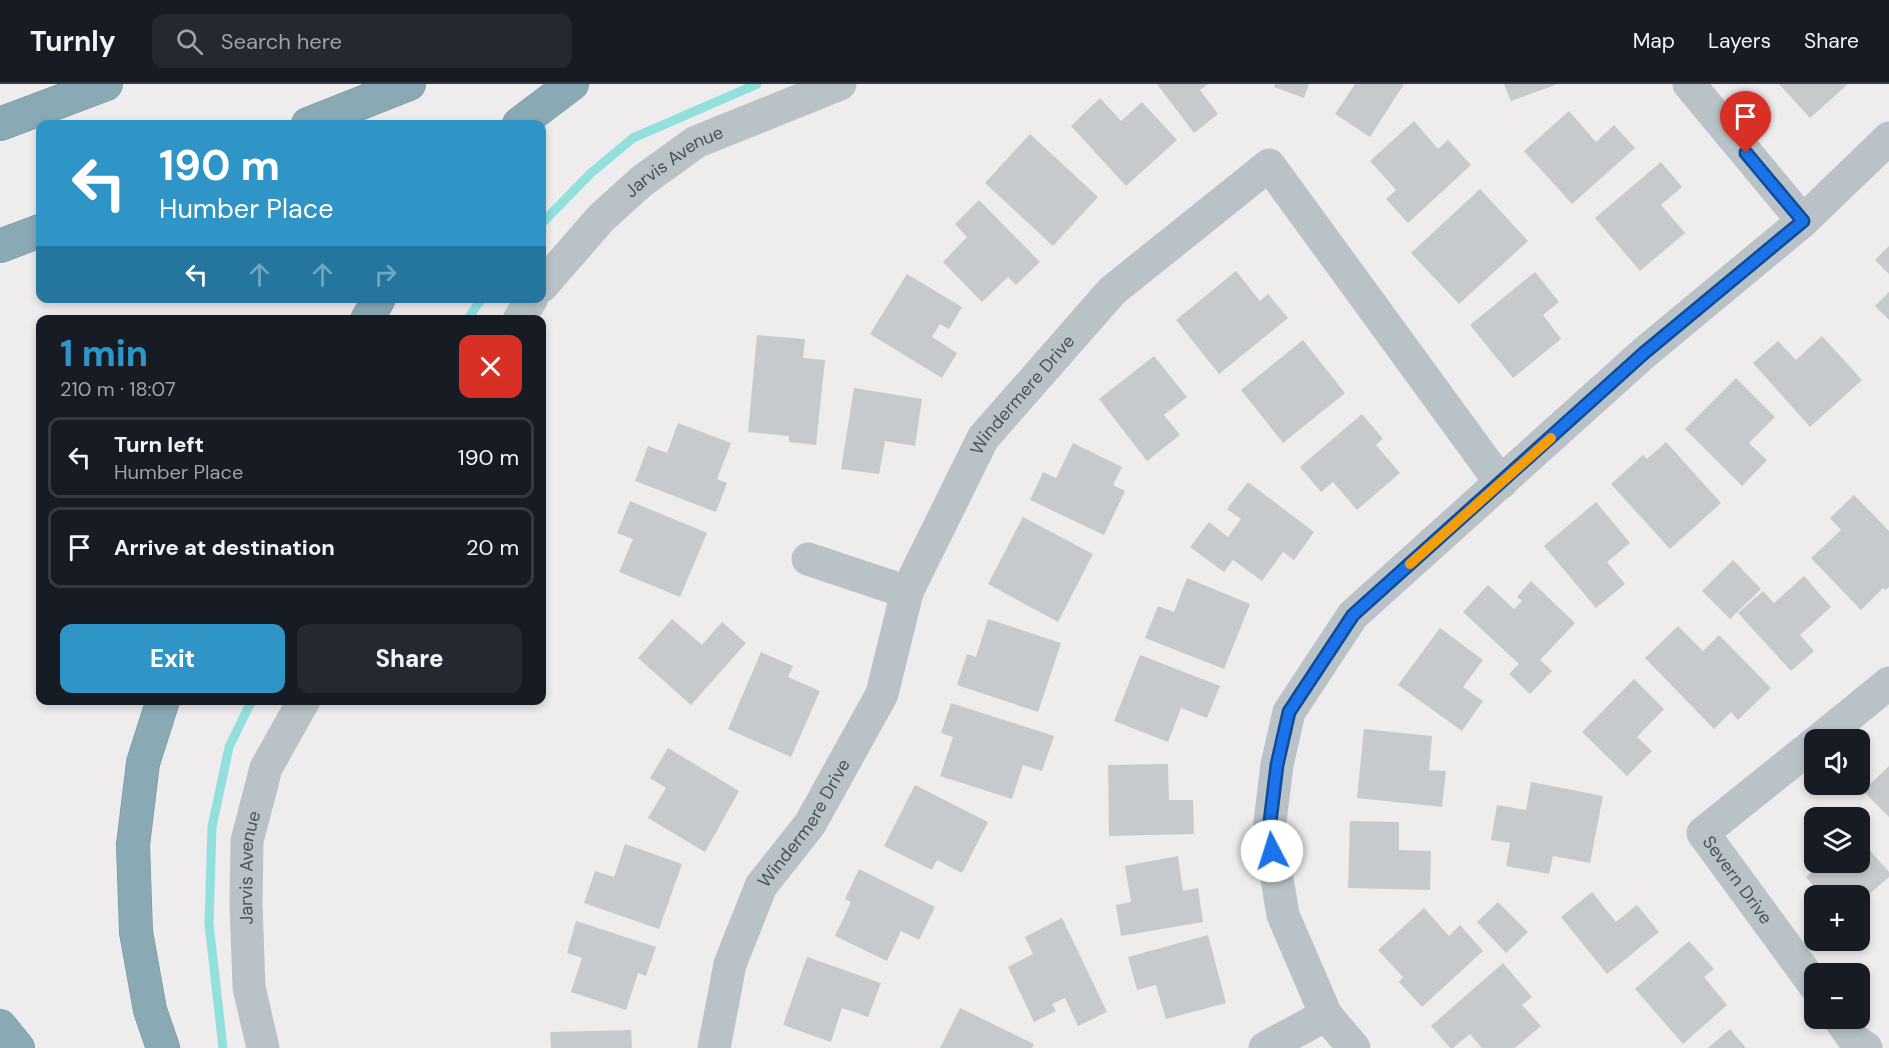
<!DOCTYPE html>
<html lang="en">
<head>
<meta charset="utf-8">
<style>
	:root { --surface:#171b24; --page:#242831; --text:#f1f3f6; --muted:#9ea1a6; --line:#363941; --accent:#2f94c6 }
	body { margin:0; font-family:"DM Sans",sans-serif; background:var(--page); color:var(--text); height:100vh; display:flex; flex-direction:column; font-size:22px; white-space:nowrap }
	* { box-sizing:border-box; margin:0 }
	p { font-size:20px; color:var(--muted) }
	.icon { flex:none; width:33px; height:33px; fill:none; stroke:currentColor; stroke-width:2; stroke-linecap:round; stroke-linejoin:round }
	.map { position:relative; flex:1; overflow:hidden }
	.panel { position:absolute; left:36px; top:231px; width:510px; height:390px; display:flex; flex-direction:column; background:var(--surface); border-radius:12px; box-shadow:0 3px 9px #0003 }
	.panel>* { flex:none }
	.banner { position:absolute; left:36px; top:36px; width:510px; height:183px; border-radius:12px; box-shadow:0 3px 9px #0003; background:#2f94c6; color:#fff; overflow:hidden }
	.controls { position:absolute; left:1804px; top:645px; display:grid; gap:12px }
	.controls a { display:grid; place-items:center; width:66px; height:66px; border-radius:12px; background:var(--surface); box-shadow:0 3px 9px #0003; font-size:30px }
	.pin { position:absolute; display:grid; place-items:center; width:51px; height:51px; color:#fff; margin:-62px -26px; border-radius:50% 50% 50% 0; rotate:-45deg; box-shadow:0 0 6px #0007 }
	.pin .icon { rotate:45deg }
	.me { position:absolute; width:66px; margin:-33px; rotate:355deg; stroke-linejoin:round; filter:drop-shadow(0 0 4px #0008) }
	.turn { display:flex; align-items:center; gap:21px; height:126px; padding:0 24px; font-size:27px }
	.turn .icon { width:78px; height:78px; stroke-width:2.5 }
	.turn b { display:block; font-size:42px; line-height:51px }
	.lanes { display:flex; align-items:center; height:57px; padding:0 24px; background:#0003; justify-content:center; gap:30px; direction:ltr }
	.lanes .off { opacity:.35 }
	.round { display:grid; place-items:center; flex:none; width:63px; height:63px; border-radius:12px; background:var(--page) }
	.head { display:flex; align-items:center; justify-content:space-between; height:102px; padding:0 24px }
	h1 { font-size:36px; font-weight:800; line-height:45px; color:var(--accent) }
	.action { display:flex; gap:12px; margin-top:auto; padding:12px 24px }
	.action a { flex:1; height:69px; border-radius:12px; background:var(--accent); color:#fff; font-size:24px; font-weight:800; line-height:69px; text-align:center }
	.action a+a { background:var(--page); color:var(--text) }
	ul { padding:0; list-style:none }
	li { display:flex; align-items:center; gap:18px; height:81px; margin:0 12px 9px; padding:0 12px; border:3px solid var(--line); border-radius:12px }
	li div { flex:1 }
	li b { display:block; font-size:22px }
	li em { font-style:normal }
	header { display:flex; align-items:center; gap:36px; box-sizing:border-box; height:84px; padding:0 30px; background:var(--surface); border-bottom:2px solid var(--line) }
	header strong { font-size:28px }
	nav { display:flex; gap:33px; margin-inline-start:auto; font-size:21px }
	.search { width:420px; height:54px; background:var(--page); display:flex; align-items:center; gap:15px; box-sizing:border-box; padding:0 21px; border-radius:12px; color:var(--muted); font-size:22px }
	.map>svg:first-child { display:block }
</style>
</head>
<body>
<header>
<strong>Turnly</strong>
<div class="search"><svg class="icon" aria-label="search" viewBox="0 0 24 24"><circle cx="10" cy="10" r="6"/><path d="M15 15l6 6"/></svg>Search here</div>
<nav><a>Map</a><a>Layers</a><a>Share</a></nav>
</header>
<div class="map">
<svg width="1889" height="964" viewBox="0 0 1889 964">
	<rect width="100%" height="100%" fill="#eeecec"/>
	<g fill="none" stroke-linecap="round" stroke-linejoin="round">
		<path stroke="#91e0de" stroke-width="9" d="M542 139 591 89 633 54 757 0
			M467 236 482 214
			M223 964 209 840 212 743 229 663 252 616"/>
	</g>
	<path fill="#c7cacd" d="M1157 0H1208L1200 6 1218 30 1194 49Z
		M1275 0H1309L1304 14 1274 3Z
		M1355 0H1404L1370 53 1335 30Z
		M1504 0H1558L1511 17Z
		M1779 0H1848L1810 34Z
		M1100 14 1121 37 1142 18 1177 56 1126 102 1071 42Z
		M1569 27 1596 58 1614 41 1635 64 1572 120 1524 67Z
		M1414 37 1438 65 1448 56 1471 81 1408 139 1386 115 1396 106 1370 77Z
		M1030 50 1098 113 1053 162 985 99Z
		M1661 78 1682 103 1661 121 1685 149 1640 187 1595 134Z
		M1480 105 1528 157 1459 220 1411 169Z
		M979 116 1040 178 1016 201 1008 193 982 218 943 178 967 153 955 140Z
		M1889 162V190L1875 176Z
		M1236 187 1260 217 1268 210 1288 234 1219 290 1176 236Z
		M1535 188 1559 218 1543 231 1561 255 1513 294 1470 241Z
		M907 190 962 223 949 245 940 240 932 253 957 269 942 294 870 250Z
		M1889 208V236L1875 222Z
		M757 251 805 255 803 274 825 276 816 361 789 358V352L748 348Z
		M1822 252 1862 296 1810 343 1753 279 1778 257 1796 276Z
		M1303 256 1345 309 1283 359 1241 306Z
		M1154 272 1187 313 1164 331 1180 351 1147 377 1099 315Z
		M1736 294 1775 333 1749 359 1767 376 1742 402 1685 345Z
		M854 304 922 315 915 362 885 357 879 390 841 385Z
		M1362 330 1383 355 1376 361 1400 389 1357 426 1333 398 1321 408 1300 383Z
		M678 339 731 359 717 395 727 399 716 428 635 397 648 362 667 369Z
		M1666 358 1721 419 1670 465 1611 400 1643 371 1647 375Z
		M1073 359 1122 383 1113 401 1125 407 1104 451 1030 416 1043 388 1056 394Z
		M1248 398 1314 448 1294 476 1283 468 1262 497 1233 476 1224 488 1190 463 1209 438 1228 453 1241 435 1227 425Z
		M1854 411 1889 447V503L1885 506 1883 504 1861 526 1811 474 1841 446 1830 434Z
		M630 417 707 449 680 513 619 488 633 455 617 449Z
		M1596 418 1630 459 1607 478 1625 500 1596 524 1544 462Z
		M1023 433 1093 470 1058 538 988 500Z
		M1733 476 1761 505 1730 535 1702 507Z
		M1804 492 1831 523 1800 551 1814 567 1791 587 1738 529 1763 507 1774 519Z
		M1187 494 1250 520 1224 585 1145 554 1158 522 1174 528Z
		M1531 497 1575 539 1540 576 1552 587 1530 610 1509 590 1519 580 1463 528 1488 501 1514 525 1522 517 1517 513Z
		M672 535 702 561 722 538 746 559 691 621 638 574Z
		M988 535 1061 559 1038 628 957 601 967 570 976 573Z
		M1678 542 1703 567 1719 551 1771 604 1738 636 1731 628 1714 645 1645 574Z
		M1440 544 1483 576 1463 603 1483 617 1462 647 1398 601Z
		M761 568 793 582 788 593 820 607 791 673 728 645Z
		M1140 571 1220 602 1207 634 1181 624 1168 658 1114 637Z
		M1634 595 1664 625 1637 653 1652 667 1627 692 1582 648Z
		M951 619 1054 652 1042 687 1023 681 1012 715 940 692 953 653 941 649Z
		M1364 645 1432 652 1429 686 1446 687 1442 723 1357 714Z
		M668 664 739 707 705 768 648 734 666 704 650 694Z
		M1168 680 1169 716H1193L1194 750 1109 752 1108 681Z
		M1889 682V733L1863 707Z
		M1531 698 1603 712 1590 779 1553 772 1549 790 1506 782 1510 759 1491 756 1497 721 1526 726Z
		M915 701 988 738 962 789 937 776 932 786 884 762Z
		M1350 737 1399 738V766L1431 767 1430 806 1348 804Z
		M1860 755 1889 788V793L1860 818V812H1822L1806 793 1823 778H1860Z
		M625 760 682 780 659 845 584 819 595 787 614 793Z
		M1178 772 1183 807 1198 804 1203 838 1121 852 1116 821 1131 818 1125 782Z
		M859 785 935 823 919 856 901 847 887 877 835 852 851 818 845 815Z
		M1592 808 1616 838 1637 821 1659 848 1607 890 1561 833Z
		M1498 818 1528 848 1506 869 1477 838Z
		M1424 824 1449 852 1460 841 1483 867 1422 923 1399 898 1403 893 1378 866Z
		M1062 834 1107 928 1078 942 1065 914 1052 920 1056 927 1034 938 1008 883 1033 870 1025 853Z
		M576 837 656 863 646 892 638 889 626 926 571 908 582 874 567 869Z
		M1208 851 1226 919 1166 935 1156 901 1137 906 1128 873Z
		M1689 857 1714 885 1704 893 1727 921 1683 960 1635 905Z
		M807 873 881 899 868 933 842 924 831 958 783 941Z
		M1503 879 1532 913 1522 921 1541 942 1515 964H1482L1470 950 1453 964H1450L1431 942Z
		M960 924 1034 960 1032 964H940Z
		M1730 945 1746 964H1708Z
		M631 946 632 964H551L550 948Z"/>
	<g fill="none" stroke-linecap="round" stroke-linejoin="round">
		<g stroke="#7594a1" stroke-width="34">
			<path id="highway" d="M0 40 106 0
				M308 40 409 0
				M519 40 572 0
				M0 162 40 147
				M367 236 379 214
				M0 942 18 964
				M163 964 150 926 136 848 133 761 143 679 163 616"/>
		</g>
		<g stroke="#b9c3c7" stroke-width="33">
			<path d="M1689 0 1803 137"/>
			<path id="s1" d="M542 202 601 134 642 97 696 58 840 0"/>
			<path d="M519 236 532 214"/>
			<path d="M808 475 907 508"/>
			<path d="M1819 656 1889 599"/>
			<path id="s2" d="M1815 659 1703 749 1815 902"/>
			<path d="M1839 934 1855 957 1866 964"/>
			<path id="s3" d="M263 964 249 903 246 820 247 757 266 684 304 616"/>
			<path id="s4" d="M714 964 730 880 761 802 810 740 882 610 907 508 983 354 1112 207 1269 81 1501 399"/>
			<path d="M1265 964 1326 931"/>
			<path d="M1354 964 1326 931 1283 831 1269 746 1277 681 1289 628 1353 531 1644 269 1803 137 1889 54"/>
		</g>
		<use href="#highway" stroke="#89a9b5" stroke-width="33"/>
	</g>
	<g fill="none" stroke-linecap="round" stroke-linejoin="round">
		<g stroke="#114b97" stroke-width="15">
			<path id="route" d="M1272 767 1269 746 1277 681 1289 628 1353 531 1644 269 1803 137 1746 69"/>
		</g>
		<use href="#route" stroke="#1a73e8" stroke-width="10"/>
		<path stroke="#f59e0b" stroke-width="10" d="M1410 480 1551 354"/>
	</g>
	<g text-anchor="middle" dominant-baseline="central" stroke-width="6" stroke-linejoin="round" paint-order="stroke">
		<g font-size="18" fill="#475357" stroke="#fff">
			<text stroke="none"><textPath href="#s1" startOffset="183">Jarvis Avenue</textPath></text>
			<text stroke="none"><textPath href="#s4" startOffset="732">Windermere Drive</textPath></text>
			<text stroke="none"><textPath href="#s4" startOffset="246">Windermere Drive</textPath></text>
			<text stroke="none"><textPath href="#s3" startOffset="182">Jarvis Avenue</textPath></text>
			<text stroke="none"><textPath href="#s2" startOffset="202">Severn Drive</textPath></text>
		</g>
	</g>
</svg>
<div class="controls">
<a><svg class="icon" aria-label="sound" viewBox="0 0 24 24"><path d="M4 9h4l5-4v14l-5-4H4zM17 9q2 3 0 6"/></svg></a>
<a><svg class="icon" aria-label="layers" viewBox="0 0 24 24"><path d="M12 4l9 5-9 5-9-5zM3 14l9 5 9-5"/></svg></a>
<a>+</a>
<a>−</a>
</div>
<div class="pin" style="left:1746px;top:69px;background:#d93025"><svg class="icon" aria-label="arrive" viewBox="0 0 24 24"><path d="M6 21V4h12l-3 4 3 4H6"/></svg></div>
<svg class="me" style="left:1272px;top:767px" viewBox="-20 -20 40 40"><circle r="19" fill="#fff"/><path d="M0-13L10 11 0 6-10 11z" fill="#1a73e8"/></svg>
<div class="banner">
<div class="turn"><svg class="icon" aria-label="left" viewBox="0 0 24 24"><path d="M17 20v-9H6M10 6l-5 5 5 5"/></svg><div><b>190 m</b>Humber Place</div></div>
<div class="lanes"><svg class="icon" aria-label="left" viewBox="0 0 24 24"><path d="M17 20v-9H6M10 6l-5 5 5 5"/></svg><svg class="icon off" aria-label="ahead" viewBox="0 0 24 24"><path d="M12 20V5M6 11l6-6 6 6"/></svg><svg class="icon off" aria-label="ahead" viewBox="0 0 24 24"><path d="M12 20V5M6 11l6-6 6 6"/></svg><svg class="icon off" aria-label="right" viewBox="0 0 24 24"><path d="M7 20v-9h11M14 6l5 5-5 5"/></svg></div>
</div>
<section class="panel">
<div class="head"><div><h1>1 min</h1><p>210 m · 18:07</p></div><a class="round" style="background:#d93025;color:#fff"><svg class="icon" aria-label="close" viewBox="0 0 24 24"><path d="M6 6l12 12M18 6L6 18"/></svg></a></div>
<ul>
<li><svg class="icon" aria-label="left" viewBox="0 0 24 24"><path d="M17 20v-9H6M10 6l-5 5 5 5"/></svg><div><b>Turn left</b><p>Humber Place</p></div><em>190 m</em></li>
<li><svg class="icon" aria-label="arrive" viewBox="0 0 24 24"><path d="M6 21V4h12l-3 4 3 4H6"/></svg><div><b>Arrive at destination</b></div><em>20 m</em></li>
</ul>
<div class="action"><a>Exit</a><a>Share</a></div>
</section>
</div>
</body>
</html>
